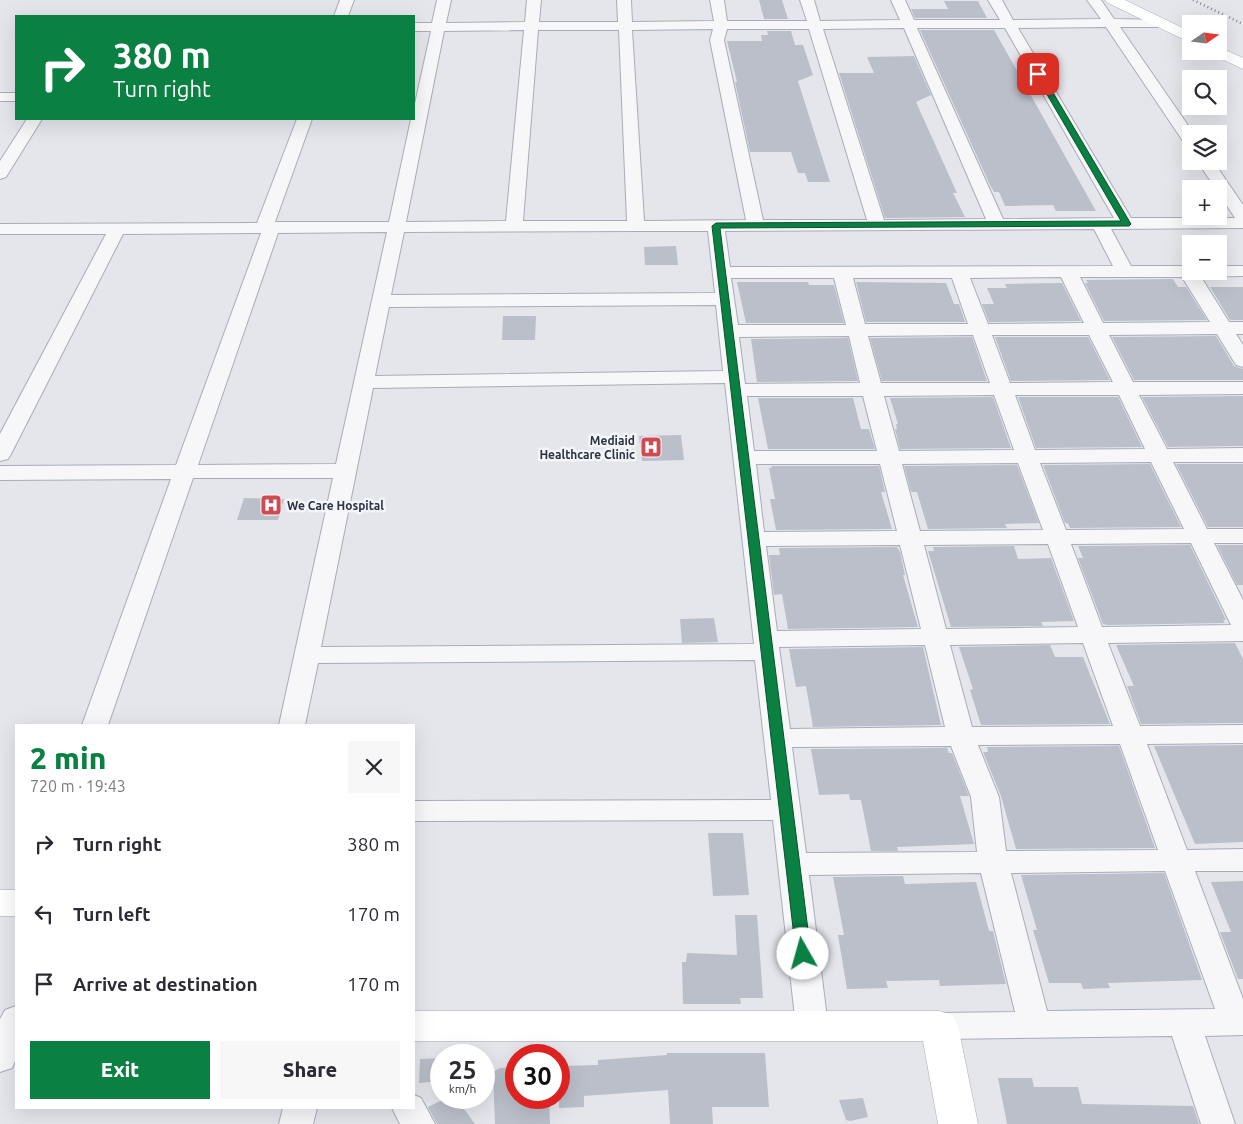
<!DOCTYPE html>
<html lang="en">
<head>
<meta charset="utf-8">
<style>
	:root { --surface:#fff; --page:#f7f7f7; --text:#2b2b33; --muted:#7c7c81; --accent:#0b8043 }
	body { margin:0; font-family:Ubuntu,sans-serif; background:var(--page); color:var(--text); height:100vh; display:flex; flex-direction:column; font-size:19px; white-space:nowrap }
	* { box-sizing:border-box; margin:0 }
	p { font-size:16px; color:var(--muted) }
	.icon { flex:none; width:28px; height:28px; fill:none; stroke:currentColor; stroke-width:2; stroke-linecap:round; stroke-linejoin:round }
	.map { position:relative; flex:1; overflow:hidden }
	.details { position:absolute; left:15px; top:724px; width:400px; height:385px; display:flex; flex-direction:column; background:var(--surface); border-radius:0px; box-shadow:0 5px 20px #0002 }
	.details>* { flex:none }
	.banner { position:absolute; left:15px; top:15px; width:400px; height:105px; border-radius:0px; box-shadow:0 5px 20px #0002; background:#0b8043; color:#fff; overflow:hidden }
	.needle { width:32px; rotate:76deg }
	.buttons { position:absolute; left:1182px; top:15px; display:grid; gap:10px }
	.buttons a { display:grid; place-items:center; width:45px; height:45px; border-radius:0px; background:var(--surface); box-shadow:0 5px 20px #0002; font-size:25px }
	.speed { position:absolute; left:430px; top:1044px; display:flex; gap:10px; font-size:25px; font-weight:700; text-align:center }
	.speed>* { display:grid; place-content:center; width:65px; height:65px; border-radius:50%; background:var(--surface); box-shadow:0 5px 20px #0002; line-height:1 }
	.speed small { font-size:12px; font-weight:400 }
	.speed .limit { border:8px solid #d22; background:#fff; color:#111 }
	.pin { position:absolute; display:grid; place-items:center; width:42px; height:42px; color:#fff; margin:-21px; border-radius:10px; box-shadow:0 2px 8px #0006 }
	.me { position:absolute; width:55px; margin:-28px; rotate:353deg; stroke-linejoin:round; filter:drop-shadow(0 0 4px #0008) }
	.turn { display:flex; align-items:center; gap:18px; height:105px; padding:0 15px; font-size:22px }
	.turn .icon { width:65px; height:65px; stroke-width:2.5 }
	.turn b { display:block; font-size:35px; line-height:42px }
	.round { display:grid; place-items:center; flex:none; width:52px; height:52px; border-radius:0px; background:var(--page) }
	.head { display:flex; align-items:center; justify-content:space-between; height:85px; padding:0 15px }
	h1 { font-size:30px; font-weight:800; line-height:38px; color:var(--accent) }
	.action { display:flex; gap:10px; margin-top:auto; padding:10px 15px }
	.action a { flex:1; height:58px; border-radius:0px; background:var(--accent); color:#fff; font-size:20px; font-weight:800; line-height:58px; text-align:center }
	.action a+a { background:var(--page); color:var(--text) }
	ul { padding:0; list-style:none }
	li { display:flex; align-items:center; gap:15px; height:70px; padding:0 15px }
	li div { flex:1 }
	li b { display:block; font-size:19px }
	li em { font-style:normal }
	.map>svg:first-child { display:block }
</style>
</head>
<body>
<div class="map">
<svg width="1243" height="1124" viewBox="0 0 1243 1124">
	<rect width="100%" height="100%" fill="#e4e6ec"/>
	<path fill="#bbbfc9" d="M759 0H782L788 19H764Z
		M944 1H978L987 18H915L911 9H948Z
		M920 30H994L1096 211H1056L1053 205 1005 206 999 192H994L990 185Z
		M767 31H791L795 45H803L813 75 798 81 830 182H808L805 173H798L791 152H750L735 82H737L727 41H762L761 35H768Z
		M914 56 931 95 916 102 957 193H953L965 217 885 218 839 73H874L867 57Z
		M676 246 678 265H645L644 247Z
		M1173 279 1178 287H1186L1207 320 1104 321 1085 283H1088L1086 280Z
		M737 282H808L809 285H834L844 323H746Z
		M856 282 946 283 954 304H959L965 322H866Z
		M1062 283 1081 321 989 322 982 304H994L987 288H1007L1005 284Z
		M1210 287H1243V320H1230Z
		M503 316H536L535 340H502Z
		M1216 336 1234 366 1243 369V380H1134L1112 337Z
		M972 337 987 381H882L870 338Z
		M995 337H1088L1110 380 1011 381Z
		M848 338 858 381 757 382 751 339Z
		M1243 396V446L1168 447 1142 397Z
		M993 397 1011 448 900 449 895 429H897L896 424H898L890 398Z
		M1018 397H1118L1142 447 1036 448Z
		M758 398H853L861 429H869L875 449H768Z
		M681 435 684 460 642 461 639 436Z
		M1150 464 1181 527 1070 528 1068 523H1065L1043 465Z
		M1176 464H1243V527H1208Z
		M1017 465 1039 523 1005 524 1007 528 928 529 917 492H911L904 466Z
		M771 466H879L885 492H881L892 529 776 530 770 499H775L769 468H772Z
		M244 498 284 499 278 520H237Z
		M1190 545 1226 620H1223L1225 623 1108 625 1103 624 1078 558H1083L1078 546Z
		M1217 545H1243V585H1237Z
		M1014 546 1018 559 1051 558 1074 621 1041 622 1043 626 951 627 928 551H934L933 547Z
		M897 547 900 552 905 575H903L918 627 788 629 782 594 774 595 769 555H780L779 548Z
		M714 618 718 642 682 643 680 619Z
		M1235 643 1243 659V723L1141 724 1127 686H1134L1116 645Z
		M1050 645 1055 657H1083L1110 724 981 725 970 690 973 689 959 647Z
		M923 647 941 725 813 727 806 686 796 687 789 649Z
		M1243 745V842L1195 844 1154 746Z
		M1119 746 1155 848 1016 849 1001 796 983 752H988L987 747Z
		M947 748 949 753H952L969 796H960L974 844 897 847 898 851H871L861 800H850L849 794 819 795 811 749Z
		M708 833H743L749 895 713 896Z
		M1164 873 1202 980 1108 983 1110 988 1083 989 1081 983H1049L1033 930H1037L1021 875Z
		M903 876 905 884 976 882 989 931H993L1006 984 940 986 939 980 886 981 888 988 847 989 838 935H844L833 877Z
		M1243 881V979H1238L1220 932H1231L1211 882Z
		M735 915H757L763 998H740L741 1004H683L682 962H686L687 953 737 955Z
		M667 1053H765L769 1107H712L713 1124H670L668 1090 584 1096V1107L559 1108V1066L598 1065V1060L667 1055Z
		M441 1058V1081L419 1083 420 1059Z
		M516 1067V1098H549L550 1124H495L493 1072 500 1068Z
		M998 1078H1032L1034 1087H1078L1082 1104 1193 1106 1199 1124H1007Z
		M446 1098H456L475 1124H437L428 1107Z
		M863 1098 868 1117 850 1121 846 1120 839 1100Z"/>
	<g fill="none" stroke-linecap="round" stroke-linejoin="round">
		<g stroke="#a9acb6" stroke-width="2">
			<path id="street" d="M340 0H354L348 16H334Z
				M437 0H451L446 23 525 22 527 0H541L539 22H618L617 0H631L632 22 714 21 710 0H724L727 21H807L800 0H814L820 21 900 20 891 0H905L914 20H1000L988 0H1002L1013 20 1101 19 1087 0H1101L1114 19 1165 20 1167 23 1160 27H1120L1194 134H1191V146L1185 144 1106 27 1018 28 1131 218H1235L1219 194V189H1216L1197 161H1213L1243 205V228L1111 229 1131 266H1191V271H1219V266H1243V276L1201 277 1229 322H1243V334H1236L1243 345V367L1236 365 1217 334 1109 335 1133 382H1243V394L1139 395 1167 449 1243 448V462H1173L1207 529H1243V543H1214L1243 600V641L1108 643 1140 726 1243 725V743L1147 744 1187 850 1243 849V871H1195L1243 999V1035L1205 1036 1235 1124H1201L1172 1036 939 1039 927 1035 923 1026 927 1017 939 1013 1015 1012 981 873 809 875 828 1026 824 1035 812 1039 800 1035 796 1026 773 820 414 821V801L771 800 755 660 318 663 305 725H279L333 478H193L108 725H82L171 479 0 480V466L176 465 261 233 123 234 11 454 8 459 0 461V434L106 234H0V224L257 223 297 119H312L275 222H389L411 119H414V108L431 31H414V23H432ZM904 28 986 219 884 220 823 29ZM917 28H1005L1114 218 1003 219ZM713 29 710 40 746 220 644 221 632 30ZM727 29H809L867 220H763L724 40ZM524 30 506 221 406 222 444 31ZM538 30H619L627 221H523ZM1094 229 1113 266 730 267 725 231ZM636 231H708L715 293 391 295 404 232ZM387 232 336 464 198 465 278 233ZM1061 277 1084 323 988 324 970 278ZM1080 277H1182L1210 322 1103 323ZM731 278H834L846 325H738ZM853 278H952L968 324H865ZM716 305 723 371 375 376 389 307ZM973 335 990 383H881L868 336ZM992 335H1089L1113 382 1010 383ZM849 336 860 383 745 384 739 337ZM725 383 754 644 321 647 373 388ZM994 395 1014 450 899 451 884 396ZM1015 395H1119L1145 449 1035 450ZM747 396H863L877 451H754ZM1151 462 1184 529 1066 530 1040 463ZM1018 463 1043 530 920 531 902 464ZM756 464H880L897 531 764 532ZM1191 543 1231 625 1102 627 1071 544ZM1048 544 1078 627 946 629 924 545ZM900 545 921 629 777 631 766 546ZM1083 643 1113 726 972 727 950 645ZM925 645 945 727 790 729 779 647ZM1120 744 1158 850 1006 851 999 797 978 745ZM951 746 971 797 977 852 806 853 792 747ZM1165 871 1215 1009 1047 1011 1011 873Z
				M0 93H16V101H0Z
				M27 119H42L6 177 0 179V161Z
				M16 1006V1059L12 1068 0 1072V1019L5 1010Z
				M414 1095 421 1098 435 1124H400L392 1108H414Z
				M283 1108H317L313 1124H279Z"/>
		</g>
		<g stroke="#a9acb6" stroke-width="1">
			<path id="secondary" d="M1105 0H1125L1191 32V43L1108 3Z
				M1219 47 1243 58V69L1211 54 1209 51H1219Z
				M0 890H16V916H0Z
				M414 1011H939L952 1015 958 1026 978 1124H938L923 1041H414Z"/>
		</g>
		<use href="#street" fill="#f7f7fa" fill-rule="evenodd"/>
		<use href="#secondary" fill="#fff" fill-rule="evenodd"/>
		<path stroke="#7d8495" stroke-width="2.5" stroke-dasharray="1 3" stroke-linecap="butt" d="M1193 0 1243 24"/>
	</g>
	<path fill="#0b8043" stroke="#07532c" d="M1038 72 1042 74 1131 224 1129 226 720 228 811 954 809 958 803 960 798 958 796 954 712 226 716 223 1121 221 1035 74Z"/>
	<defs>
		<g id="hospital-square" transform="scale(1.125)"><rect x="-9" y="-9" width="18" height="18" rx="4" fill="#ce4b52" stroke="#f4f5f9"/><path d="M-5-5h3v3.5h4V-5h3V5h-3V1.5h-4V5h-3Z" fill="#fff"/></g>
	</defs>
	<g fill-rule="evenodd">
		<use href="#hospital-square" x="651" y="447"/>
		<use href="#hospital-square" x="271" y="505"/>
	</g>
	<g text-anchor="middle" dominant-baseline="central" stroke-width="5" stroke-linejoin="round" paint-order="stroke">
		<g font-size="12" font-weight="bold" fill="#2b3244" stroke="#f4f5f9" text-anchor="end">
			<text x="635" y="440">Mediaid<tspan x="635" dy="14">Healthcare Clinic</tspan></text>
			<text x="287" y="505" text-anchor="start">We Care Hospital</text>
		</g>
	</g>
</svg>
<div class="buttons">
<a><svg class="needle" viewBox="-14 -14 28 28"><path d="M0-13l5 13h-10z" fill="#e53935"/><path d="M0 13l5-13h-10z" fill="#7c7c81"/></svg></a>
<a><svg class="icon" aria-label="search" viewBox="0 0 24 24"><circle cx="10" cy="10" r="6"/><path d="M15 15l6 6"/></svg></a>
<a><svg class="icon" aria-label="layers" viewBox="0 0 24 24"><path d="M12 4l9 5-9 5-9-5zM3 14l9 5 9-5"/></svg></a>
<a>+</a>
<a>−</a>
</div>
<div class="speed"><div>25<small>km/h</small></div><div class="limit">30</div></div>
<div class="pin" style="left:1038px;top:74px;background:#d93025"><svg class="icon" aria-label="arrive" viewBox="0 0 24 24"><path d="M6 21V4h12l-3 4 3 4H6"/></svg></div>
<svg class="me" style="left:803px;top:954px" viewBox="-20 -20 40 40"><circle r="19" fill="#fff"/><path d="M0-13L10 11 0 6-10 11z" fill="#0b8043"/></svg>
<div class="banner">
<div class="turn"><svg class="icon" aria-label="right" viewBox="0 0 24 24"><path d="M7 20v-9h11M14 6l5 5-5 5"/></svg><div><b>380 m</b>Turn right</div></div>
</div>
<section class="details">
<div class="head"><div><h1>2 min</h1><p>720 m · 19:43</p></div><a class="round"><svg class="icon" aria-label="close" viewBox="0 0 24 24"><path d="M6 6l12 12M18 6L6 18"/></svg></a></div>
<ul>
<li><svg class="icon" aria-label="right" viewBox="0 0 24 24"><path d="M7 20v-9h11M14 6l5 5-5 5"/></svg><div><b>Turn right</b></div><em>380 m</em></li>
<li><svg class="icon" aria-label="left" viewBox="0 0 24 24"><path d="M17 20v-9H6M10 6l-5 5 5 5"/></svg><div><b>Turn left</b></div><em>170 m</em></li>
<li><svg class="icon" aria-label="arrive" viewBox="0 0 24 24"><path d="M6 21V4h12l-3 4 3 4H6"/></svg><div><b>Arrive at destination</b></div><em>170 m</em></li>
</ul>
<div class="action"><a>Exit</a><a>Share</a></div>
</section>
</div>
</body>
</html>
